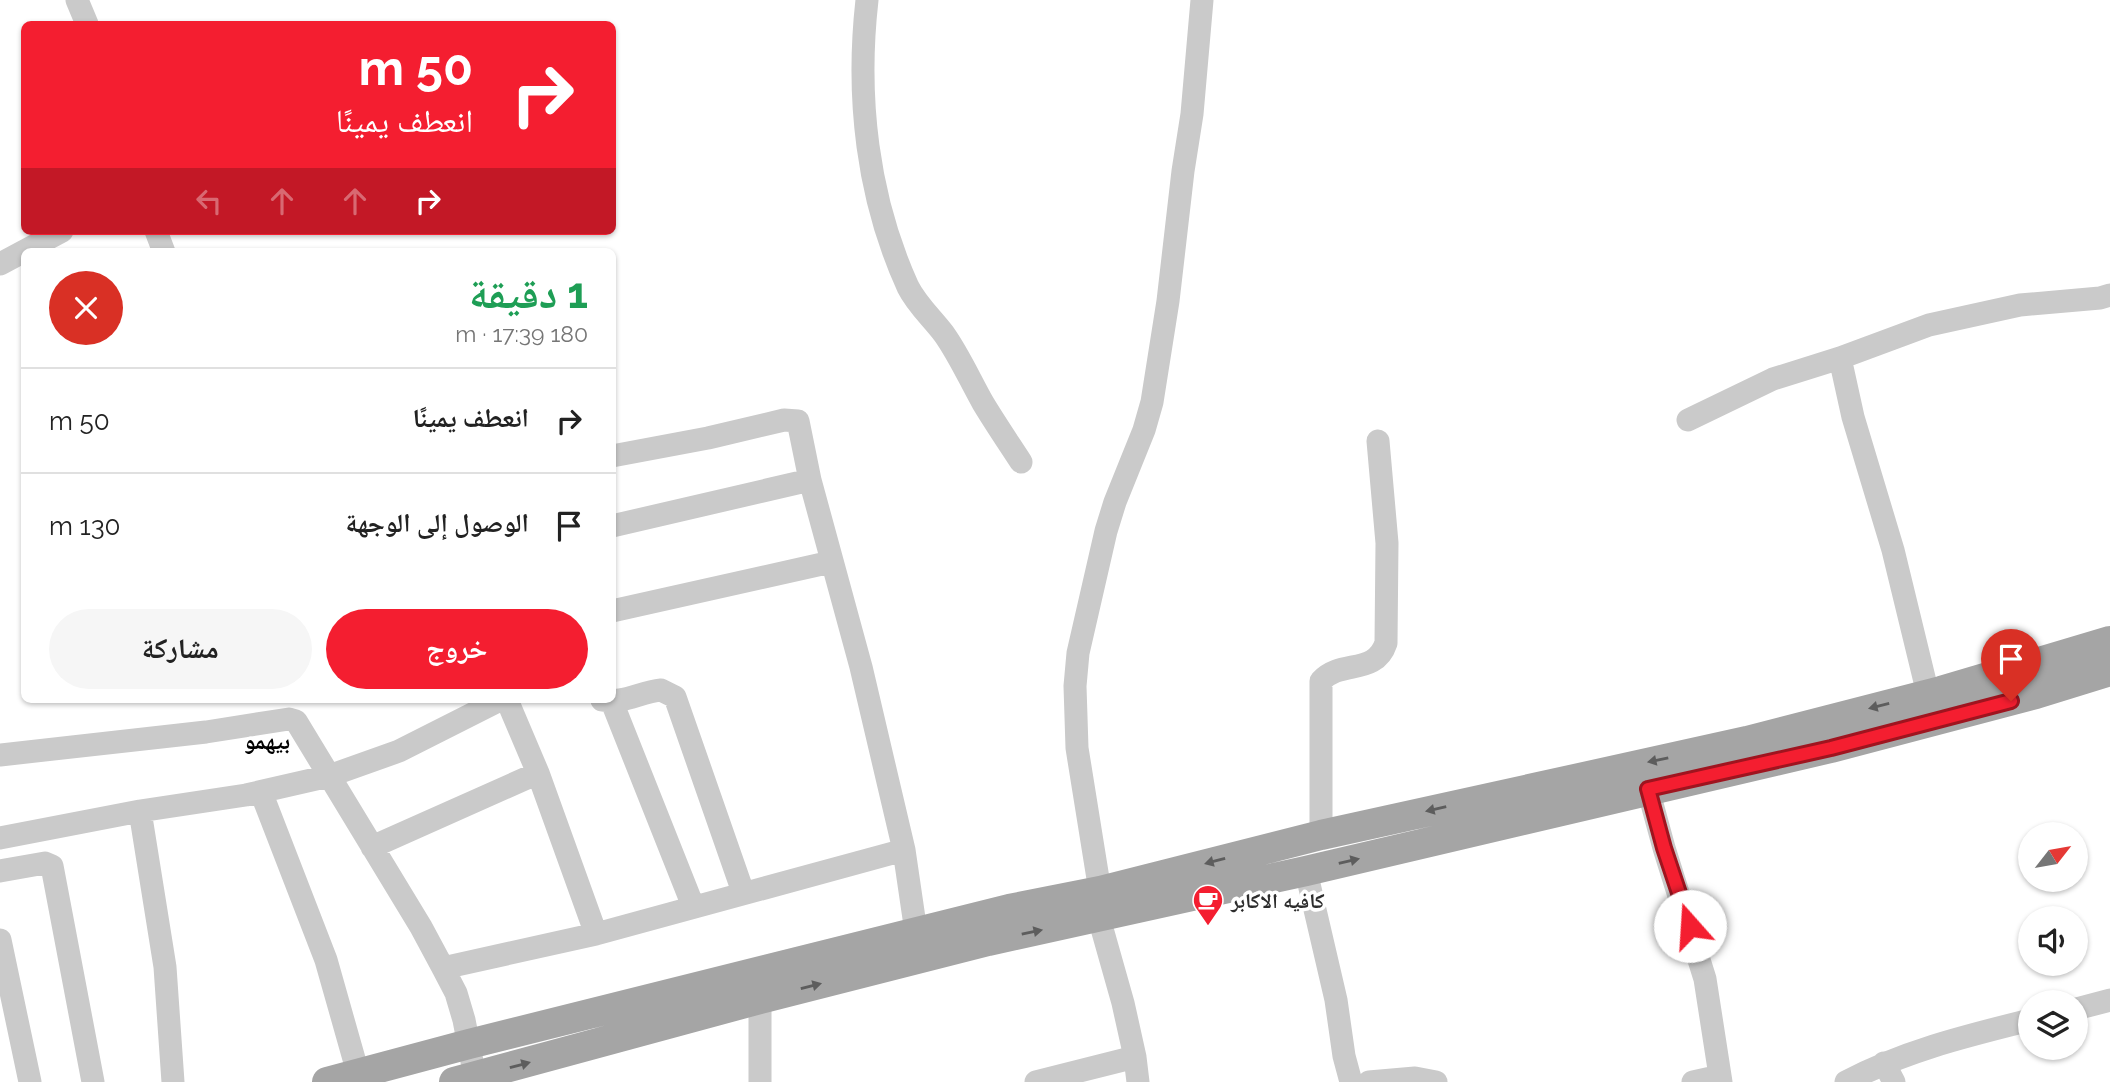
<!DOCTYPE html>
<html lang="ar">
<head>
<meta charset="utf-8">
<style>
	:root { --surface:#fff; --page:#f6f6f6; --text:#222; --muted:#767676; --line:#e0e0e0; --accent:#f41e30 }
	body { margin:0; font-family:Raleway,"Noto Naskh Arabic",sans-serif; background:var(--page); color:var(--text); direction:rtl; height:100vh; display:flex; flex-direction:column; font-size:26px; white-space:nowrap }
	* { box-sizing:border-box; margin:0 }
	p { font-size:23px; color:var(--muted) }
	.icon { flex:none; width:38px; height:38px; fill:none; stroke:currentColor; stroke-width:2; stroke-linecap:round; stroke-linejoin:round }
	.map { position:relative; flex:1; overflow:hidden; direction:ltr }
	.side { position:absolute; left:21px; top:248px; width:595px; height:455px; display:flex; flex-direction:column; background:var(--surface); border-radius:10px; box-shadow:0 2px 5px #0004; direction:rtl }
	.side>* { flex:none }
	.banner { position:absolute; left:21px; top:21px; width:595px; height:214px; border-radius:10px; box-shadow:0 2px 5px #0004; direction:rtl; background:#f41e30; color:#fff; overflow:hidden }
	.needle { width:46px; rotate:59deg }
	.buttons { position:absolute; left:2018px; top:822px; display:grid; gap:14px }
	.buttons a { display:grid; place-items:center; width:70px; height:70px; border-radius:50%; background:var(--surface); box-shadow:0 2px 5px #0004; font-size:35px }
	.pin { position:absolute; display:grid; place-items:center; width:60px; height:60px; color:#fff; margin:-72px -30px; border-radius:50% 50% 50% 0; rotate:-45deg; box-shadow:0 0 7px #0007 }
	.pin .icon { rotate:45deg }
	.me { position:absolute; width:77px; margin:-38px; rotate:341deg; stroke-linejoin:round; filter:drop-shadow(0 0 5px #0008) }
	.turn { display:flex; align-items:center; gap:24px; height:147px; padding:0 28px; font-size:32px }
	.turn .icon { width:91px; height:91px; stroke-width:2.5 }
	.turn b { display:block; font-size:49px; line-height:60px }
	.lanes { display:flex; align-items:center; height:66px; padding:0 28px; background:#0003; justify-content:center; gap:35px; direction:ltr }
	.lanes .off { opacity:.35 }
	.round { display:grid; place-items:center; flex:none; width:74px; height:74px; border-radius:37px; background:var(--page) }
	.headline { display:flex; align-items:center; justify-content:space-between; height:119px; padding:0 28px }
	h1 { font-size:42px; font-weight:700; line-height:52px; color:#1e9e55 }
	.cta { display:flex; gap:14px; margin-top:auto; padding:14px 28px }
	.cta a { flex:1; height:80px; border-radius:42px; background:var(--accent); color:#fff; font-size:28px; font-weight:700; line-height:80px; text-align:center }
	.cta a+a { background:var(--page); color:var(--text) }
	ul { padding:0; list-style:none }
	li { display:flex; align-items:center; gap:21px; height:105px; padding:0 28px; border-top:2px solid var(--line) }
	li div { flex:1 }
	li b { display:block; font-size:26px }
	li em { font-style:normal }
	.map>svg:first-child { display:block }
</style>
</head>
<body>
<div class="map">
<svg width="2110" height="1082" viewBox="0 0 2110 1082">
	<rect width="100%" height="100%" fill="#fff"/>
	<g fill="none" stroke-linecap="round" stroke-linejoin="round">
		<path stroke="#cacaca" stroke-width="23" d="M77 0 87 24
			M867 0C856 97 867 197 908 287 917 305 932 318 944 334 959 355 970 380 983 403 995 423 1008 442 1021 462
			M156 231 164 252
			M0 264 62 231
			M1840 358 1853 417 1893 550 1928 694
			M1688 420 1773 379 1840 358 1929 325 2020 305 2100 298 2110 295
			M612 456 708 438 784 420 798 421 810 480 861 667 904 850 916 932
			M612 526 810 480
			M612 611 831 562
			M507 700 538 773 596 934
			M602 700C623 704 640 692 661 690L675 697 743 892
			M612 702 693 906
			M0 755 206 732 289 719 296 721 421 927 443 968 456 993 464 1020 475 1077
			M1648 789 1664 848 1705 979 1721 1082
			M261 792 326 960 358 1073
			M140 811 165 967 173 1082
			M1321 835V681C1341 659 1375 676 1386 643L1387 543 1378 441
			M0 838 140 811 246 795 329 776 399 751 500 700
			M372 847 538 773
			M0 871 45 863 52 866 93 1082
			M1306 871 1336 1000 1344 1056 1351 1082
			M0 940 30 1082
			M443 968 596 934 904 850
			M760 999V1082
			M2076 1009 2110 1000
			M1884 1063 1894 1082
			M1036 1082 1135 1057
			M1138 1082 1135 1057 1123 1003 1099 918 1100 891 1077 748 1075 686 1078 653 1106 531 1115 502 1144 430 1152 402 1168 301 1183 171 1192 114 1202 0
			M1369 1082 1415 1078 1436 1082
			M1693 1082 1720 1076
			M1846 1082C1904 1051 1966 1036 2030 1020"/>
		<path stroke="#a5a5a5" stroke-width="30" d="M327 1082 469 1044 1009 909 1100 891 1321 835 1747 741 1941 691 2110 641
			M454 1082 760 999 988 941 1306 871 1831 748 2036 694 2110 671"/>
	</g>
	<defs><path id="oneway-solid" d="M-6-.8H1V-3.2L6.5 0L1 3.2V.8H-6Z" transform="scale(1.75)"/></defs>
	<g fill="#5d5d5d">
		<use href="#oneway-solid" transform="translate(1879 706) rotate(166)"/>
		<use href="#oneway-solid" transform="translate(1658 760) rotate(168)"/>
		<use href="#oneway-solid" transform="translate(1436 809) rotate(167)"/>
		<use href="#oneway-solid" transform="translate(1215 861) rotate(165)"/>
		<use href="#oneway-solid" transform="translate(1349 861) rotate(-13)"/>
		<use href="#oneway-solid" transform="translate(1032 932) rotate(-12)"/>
		<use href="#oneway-solid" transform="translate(811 986) rotate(-14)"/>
		<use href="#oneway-solid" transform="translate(520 1065) rotate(-15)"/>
	</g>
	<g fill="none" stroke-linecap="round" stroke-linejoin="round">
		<g stroke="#9f141f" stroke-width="18">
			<path id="route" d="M1690 926 1664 848 1648 789 1831 748 2011 701"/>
		</g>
		<use href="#route" stroke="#f41e30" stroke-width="12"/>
	</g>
	<defs>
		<g id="cafe-pin" transform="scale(1.575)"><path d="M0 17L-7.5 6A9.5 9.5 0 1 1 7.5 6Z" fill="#f41e30" stroke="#fff"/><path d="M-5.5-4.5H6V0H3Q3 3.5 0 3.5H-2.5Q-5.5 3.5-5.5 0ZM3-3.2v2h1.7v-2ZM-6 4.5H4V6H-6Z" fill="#fff"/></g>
	</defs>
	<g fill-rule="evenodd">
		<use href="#cafe-pin" x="1208" y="900"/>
	</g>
	<g text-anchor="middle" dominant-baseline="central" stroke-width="7" stroke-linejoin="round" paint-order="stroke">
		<g font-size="21" font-weight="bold" fill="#2d2d2d" stroke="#fff" text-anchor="start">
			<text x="1231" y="900">كافيه الاكابر</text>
		</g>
		<g font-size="24" font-weight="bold" fill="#000" stroke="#fff">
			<text x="267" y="740">بيهمو</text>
		</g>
	</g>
</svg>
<div class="buttons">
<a><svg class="needle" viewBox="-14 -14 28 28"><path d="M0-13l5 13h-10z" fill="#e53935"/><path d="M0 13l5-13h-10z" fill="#767676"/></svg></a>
<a><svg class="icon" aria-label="sound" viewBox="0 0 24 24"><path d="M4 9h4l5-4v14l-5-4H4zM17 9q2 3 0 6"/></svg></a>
<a><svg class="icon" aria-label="layers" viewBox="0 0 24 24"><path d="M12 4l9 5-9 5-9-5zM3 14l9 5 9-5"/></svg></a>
</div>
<div class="pin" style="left:2011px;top:701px;background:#d93025"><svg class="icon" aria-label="arrive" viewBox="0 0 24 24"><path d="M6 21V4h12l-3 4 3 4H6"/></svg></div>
<svg class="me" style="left:1690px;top:926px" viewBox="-20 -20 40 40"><circle r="19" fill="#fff"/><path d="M0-13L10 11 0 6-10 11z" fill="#f41e30"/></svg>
<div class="banner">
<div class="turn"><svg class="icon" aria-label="right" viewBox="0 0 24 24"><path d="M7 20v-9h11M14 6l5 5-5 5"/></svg><div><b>50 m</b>انعطف يمينًا</div></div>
<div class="lanes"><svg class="icon off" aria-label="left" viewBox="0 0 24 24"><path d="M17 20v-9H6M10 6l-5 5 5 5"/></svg><svg class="icon off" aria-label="ahead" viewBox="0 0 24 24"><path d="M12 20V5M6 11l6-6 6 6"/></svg><svg class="icon off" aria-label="ahead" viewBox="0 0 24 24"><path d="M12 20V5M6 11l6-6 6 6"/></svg><svg class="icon" aria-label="right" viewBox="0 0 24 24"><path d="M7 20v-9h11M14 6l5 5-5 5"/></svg></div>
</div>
<section class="side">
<div class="headline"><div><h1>1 دقيقة</h1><p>180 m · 17:39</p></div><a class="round" style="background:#d93025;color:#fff"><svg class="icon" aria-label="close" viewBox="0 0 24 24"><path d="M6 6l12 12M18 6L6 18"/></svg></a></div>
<ul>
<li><svg class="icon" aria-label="right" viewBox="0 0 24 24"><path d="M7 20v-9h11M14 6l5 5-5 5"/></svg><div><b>انعطف يمينًا</b></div><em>50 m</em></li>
<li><svg class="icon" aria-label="arrive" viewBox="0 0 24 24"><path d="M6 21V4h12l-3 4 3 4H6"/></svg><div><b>الوصول إلى الوجهة</b></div><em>130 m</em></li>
</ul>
<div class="cta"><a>خروج</a><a>مشاركة</a></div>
</section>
</div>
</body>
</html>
